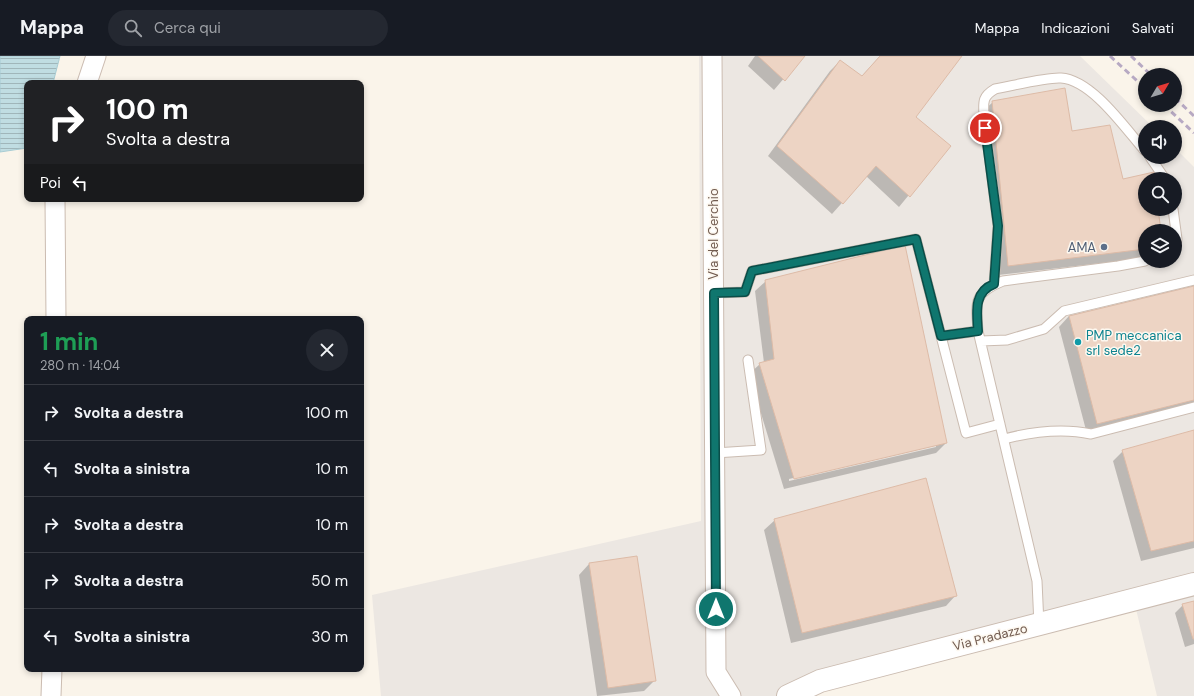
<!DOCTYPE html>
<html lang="it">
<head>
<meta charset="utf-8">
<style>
	:root { --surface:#171b24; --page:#242831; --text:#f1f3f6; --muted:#9ea1a6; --line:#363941 }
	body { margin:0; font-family:"DM Sans",sans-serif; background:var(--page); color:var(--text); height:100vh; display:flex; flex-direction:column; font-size:15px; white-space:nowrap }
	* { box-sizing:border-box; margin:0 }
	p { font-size:13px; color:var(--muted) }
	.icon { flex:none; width:22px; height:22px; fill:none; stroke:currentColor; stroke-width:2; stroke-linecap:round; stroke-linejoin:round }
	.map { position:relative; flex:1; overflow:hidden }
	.details { position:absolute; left:24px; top:260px; width:340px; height:356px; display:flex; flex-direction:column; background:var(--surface); border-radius:8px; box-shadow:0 2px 6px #0003 }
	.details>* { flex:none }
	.guide { position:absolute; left:24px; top:24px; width:340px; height:122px; border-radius:8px; box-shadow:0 2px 6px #0003; background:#202124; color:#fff; overflow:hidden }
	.needle { width:26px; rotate:52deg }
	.controls { position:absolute; left:1138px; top:12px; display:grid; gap:8px }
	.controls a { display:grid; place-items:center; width:44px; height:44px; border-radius:50%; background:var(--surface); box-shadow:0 2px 6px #0003; font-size:20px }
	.pin { position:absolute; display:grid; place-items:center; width:34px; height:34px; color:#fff; margin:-17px; border:2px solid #fff; border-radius:50%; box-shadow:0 1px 4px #0007 }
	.me { position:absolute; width:44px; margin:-22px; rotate:0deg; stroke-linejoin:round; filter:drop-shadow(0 0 3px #0008) }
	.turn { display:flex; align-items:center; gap:14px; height:84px; padding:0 16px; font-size:18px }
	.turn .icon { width:52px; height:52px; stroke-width:2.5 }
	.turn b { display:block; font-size:28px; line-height:34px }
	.then { display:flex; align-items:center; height:38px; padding:0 16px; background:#0003; gap:8px; font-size:15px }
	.round { display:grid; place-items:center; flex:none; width:42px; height:42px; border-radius:21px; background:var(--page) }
	.headline { display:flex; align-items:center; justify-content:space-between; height:68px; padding:0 16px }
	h1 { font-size:24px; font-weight:700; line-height:30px; color:#1e9e55 }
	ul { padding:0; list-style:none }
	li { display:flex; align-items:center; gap:12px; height:56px; padding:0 16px; border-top:1px solid var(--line) }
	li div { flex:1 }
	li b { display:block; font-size:15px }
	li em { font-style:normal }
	header { display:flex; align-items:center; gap:24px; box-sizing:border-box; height:56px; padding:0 20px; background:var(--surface); border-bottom:1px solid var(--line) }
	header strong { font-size:19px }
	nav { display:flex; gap:22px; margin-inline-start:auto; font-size:14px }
	.search { width:280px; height:36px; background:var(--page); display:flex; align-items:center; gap:10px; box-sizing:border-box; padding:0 14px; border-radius:22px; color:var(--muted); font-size:15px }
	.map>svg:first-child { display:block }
</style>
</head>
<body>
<header>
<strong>Mappa</strong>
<div class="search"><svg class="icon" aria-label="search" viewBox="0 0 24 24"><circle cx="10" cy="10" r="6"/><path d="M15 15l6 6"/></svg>Cerca qui</div>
<nav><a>Mappa</a><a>Indicazioni</a><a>Salvati</a></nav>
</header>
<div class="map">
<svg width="1194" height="640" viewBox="0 0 1194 640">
	<defs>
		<pattern id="water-rules" width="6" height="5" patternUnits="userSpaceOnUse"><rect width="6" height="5" fill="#c0dde2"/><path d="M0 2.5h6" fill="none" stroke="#a0b6ba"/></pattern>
	</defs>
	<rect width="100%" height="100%" fill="#faf4ea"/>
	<path fill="#ece7e2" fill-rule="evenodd" d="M699 0H1080L1153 71H1145V101H1175V92L1194 111V640H1157L1135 549 780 640H381L372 539 701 465ZM1145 123H1175V153H1145ZM1145 175H1175V205H1145Z"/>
	<path fill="url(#water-rules)" stroke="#a8ccd3" d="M0 0H60L53 27H27V92L0 96Z"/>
	<path fill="#0003" fill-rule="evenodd" d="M755 0H803L774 34 748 10Z
		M880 0H961L914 61 949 90 899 151 866 120 832 158 768 100 830 15 840 5 861 21Z
		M993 46 1071 76 1122 124 1153 117V123H1145V153H1157L1160 175H1145V202L998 219 982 56Z
		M766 225 946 387 936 397 784 433 749 318 760 308 764 307 755 235ZM936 389V391L789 425V423Z
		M1194 231V351L1087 378 1059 271 1069 260Z
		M1194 375V492L1141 505 1113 405 1123 395Z
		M775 464 956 539 946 550 791 587 764 474Z
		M589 508 655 624 644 635 597 640 579 519Z
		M1194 546V588L1185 591 1175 557 1183 549Z"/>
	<path fill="#edd4c4" stroke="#ddbba7" d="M758 0H805L785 25Z
		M880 0H962L916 61 951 90 910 141 876 110 843 148 777 90 840 4 862 20Z
		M1065 32 1072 75 1110 69 1123 123 1154 116V123H1145V153H1158L1161 175H1145V193L1008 210 992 45Z
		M905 189 947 387 794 423 759 307 774 303 765 224Z
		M1194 230V344L1097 368 1069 260Z
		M1194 374V485L1151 495 1122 394Z
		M926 422 957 540 802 577 774 463Z
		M637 500 656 625 608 632 589 507Z
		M1194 545V583H1193L1182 548Z"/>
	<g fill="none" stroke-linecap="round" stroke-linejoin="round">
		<g stroke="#cbbcb1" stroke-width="11">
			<path id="service" d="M1150 101 1165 123
				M1173 153 1177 183 1175 195
				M994 228 998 170 984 59C983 45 983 40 995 33 1012 30 1046 21 1061 22 1092 24 1125 72 1145 95
				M714 237 745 236 752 215 916 183 966 377 1000 368
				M941 280 978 275
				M981 285 1007 284 1044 273 1064 255 1194 224
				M1004 383C1031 376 1063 372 1091 378L1194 351
				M715 397 761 394 748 304
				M1039 569 1037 525 978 275C976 246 973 237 1003 225L1118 210 1145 205"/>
		</g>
		<g stroke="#cbbcb1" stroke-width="21">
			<path id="minor" d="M712 0 716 616 731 640
				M87 27 96 0
				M55 143 56 263
				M51 640 52 613"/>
		</g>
		<g stroke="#cbbcb1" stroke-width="24">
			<path id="tertiary" d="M788 640 820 625 1194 528"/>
		</g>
		<use href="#service" stroke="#fff" stroke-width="9"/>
		<use href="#minor" stroke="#fff" stroke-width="19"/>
		<use href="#tertiary" stroke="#fff" stroke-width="22"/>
		<path stroke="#b7a9c3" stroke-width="3" stroke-dasharray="6 4" stroke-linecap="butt" d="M1110 0 1145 32
			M1131 0 1151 19
			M1175 42 1194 60
			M1164 49 1194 77"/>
	</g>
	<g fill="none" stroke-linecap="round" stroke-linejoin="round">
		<g stroke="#0a4d48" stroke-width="10">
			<path id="route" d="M716 553 714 237 745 236 752 215 916 183 941 280 978 275C977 257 973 236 994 228L998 170 985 72"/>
		</g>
		<use href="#route" stroke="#0f766e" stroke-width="7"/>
	</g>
	<circle fill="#5c6f8a" stroke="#fdf8f0" stroke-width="1.5" cx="1104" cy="191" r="4"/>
	<circle fill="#0f9aa8" stroke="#fdf8f0" stroke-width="1.5" cx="1078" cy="286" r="4"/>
	<g text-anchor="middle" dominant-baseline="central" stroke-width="3" stroke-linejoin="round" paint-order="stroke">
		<g font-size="13" fill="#725c50" stroke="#fdf8f0">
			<text transform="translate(713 178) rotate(-90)">Via del Cerchio</text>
			<text transform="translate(990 581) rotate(-14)">Via Pradazzo</text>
		</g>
		<g font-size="13" fill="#4e5e75" stroke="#fdf8f0" text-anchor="end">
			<text x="1096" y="191">AMA</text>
		</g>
		<g font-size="13" fill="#0d838f" stroke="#fdf8f0" text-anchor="start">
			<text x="1086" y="279">PMP meccanica<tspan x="1086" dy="15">srl sede2</tspan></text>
		</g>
	</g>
</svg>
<div class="controls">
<a><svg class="needle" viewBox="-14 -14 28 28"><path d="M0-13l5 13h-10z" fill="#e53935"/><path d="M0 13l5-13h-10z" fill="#9ea1a6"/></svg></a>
<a><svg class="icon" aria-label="sound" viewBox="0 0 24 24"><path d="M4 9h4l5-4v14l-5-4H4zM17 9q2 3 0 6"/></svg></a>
<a><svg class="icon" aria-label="search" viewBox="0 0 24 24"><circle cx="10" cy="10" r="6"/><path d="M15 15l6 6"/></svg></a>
<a><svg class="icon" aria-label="layers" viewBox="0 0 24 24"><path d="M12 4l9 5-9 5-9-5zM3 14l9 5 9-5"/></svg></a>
</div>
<div class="pin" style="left:985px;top:72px;background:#d93025"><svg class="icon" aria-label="arrive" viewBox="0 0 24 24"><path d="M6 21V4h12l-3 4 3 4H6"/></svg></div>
<svg class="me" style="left:716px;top:553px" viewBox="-20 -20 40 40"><circle r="17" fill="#0f766e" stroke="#fff" stroke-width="3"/><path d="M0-11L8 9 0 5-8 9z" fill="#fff"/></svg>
<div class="guide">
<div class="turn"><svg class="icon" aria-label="right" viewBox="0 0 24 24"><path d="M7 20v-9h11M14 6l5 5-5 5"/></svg><div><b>100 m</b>Svolta a destra</div></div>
<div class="then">Poi<svg class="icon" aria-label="left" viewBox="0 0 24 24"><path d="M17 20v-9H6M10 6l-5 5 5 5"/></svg></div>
</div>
<section class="details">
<div class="headline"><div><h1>1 min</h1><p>280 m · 14:04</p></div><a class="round"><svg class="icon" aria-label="close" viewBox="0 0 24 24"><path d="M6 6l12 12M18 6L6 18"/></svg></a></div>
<ul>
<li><svg class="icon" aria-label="right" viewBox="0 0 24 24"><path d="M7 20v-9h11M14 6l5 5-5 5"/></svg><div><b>Svolta a destra</b></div><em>100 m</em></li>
<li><svg class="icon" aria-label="left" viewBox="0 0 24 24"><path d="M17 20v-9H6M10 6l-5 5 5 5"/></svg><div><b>Svolta a sinistra</b></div><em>10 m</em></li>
<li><svg class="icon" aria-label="right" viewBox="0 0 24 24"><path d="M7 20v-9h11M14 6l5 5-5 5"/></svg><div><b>Svolta a destra</b></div><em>10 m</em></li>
<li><svg class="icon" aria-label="right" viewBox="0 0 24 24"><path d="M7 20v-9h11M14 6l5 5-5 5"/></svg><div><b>Svolta a destra</b></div><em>50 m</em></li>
<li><svg class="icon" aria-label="left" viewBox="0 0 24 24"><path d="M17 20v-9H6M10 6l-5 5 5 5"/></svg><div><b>Svolta a sinistra</b></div><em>30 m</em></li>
</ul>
</section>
</div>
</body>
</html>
